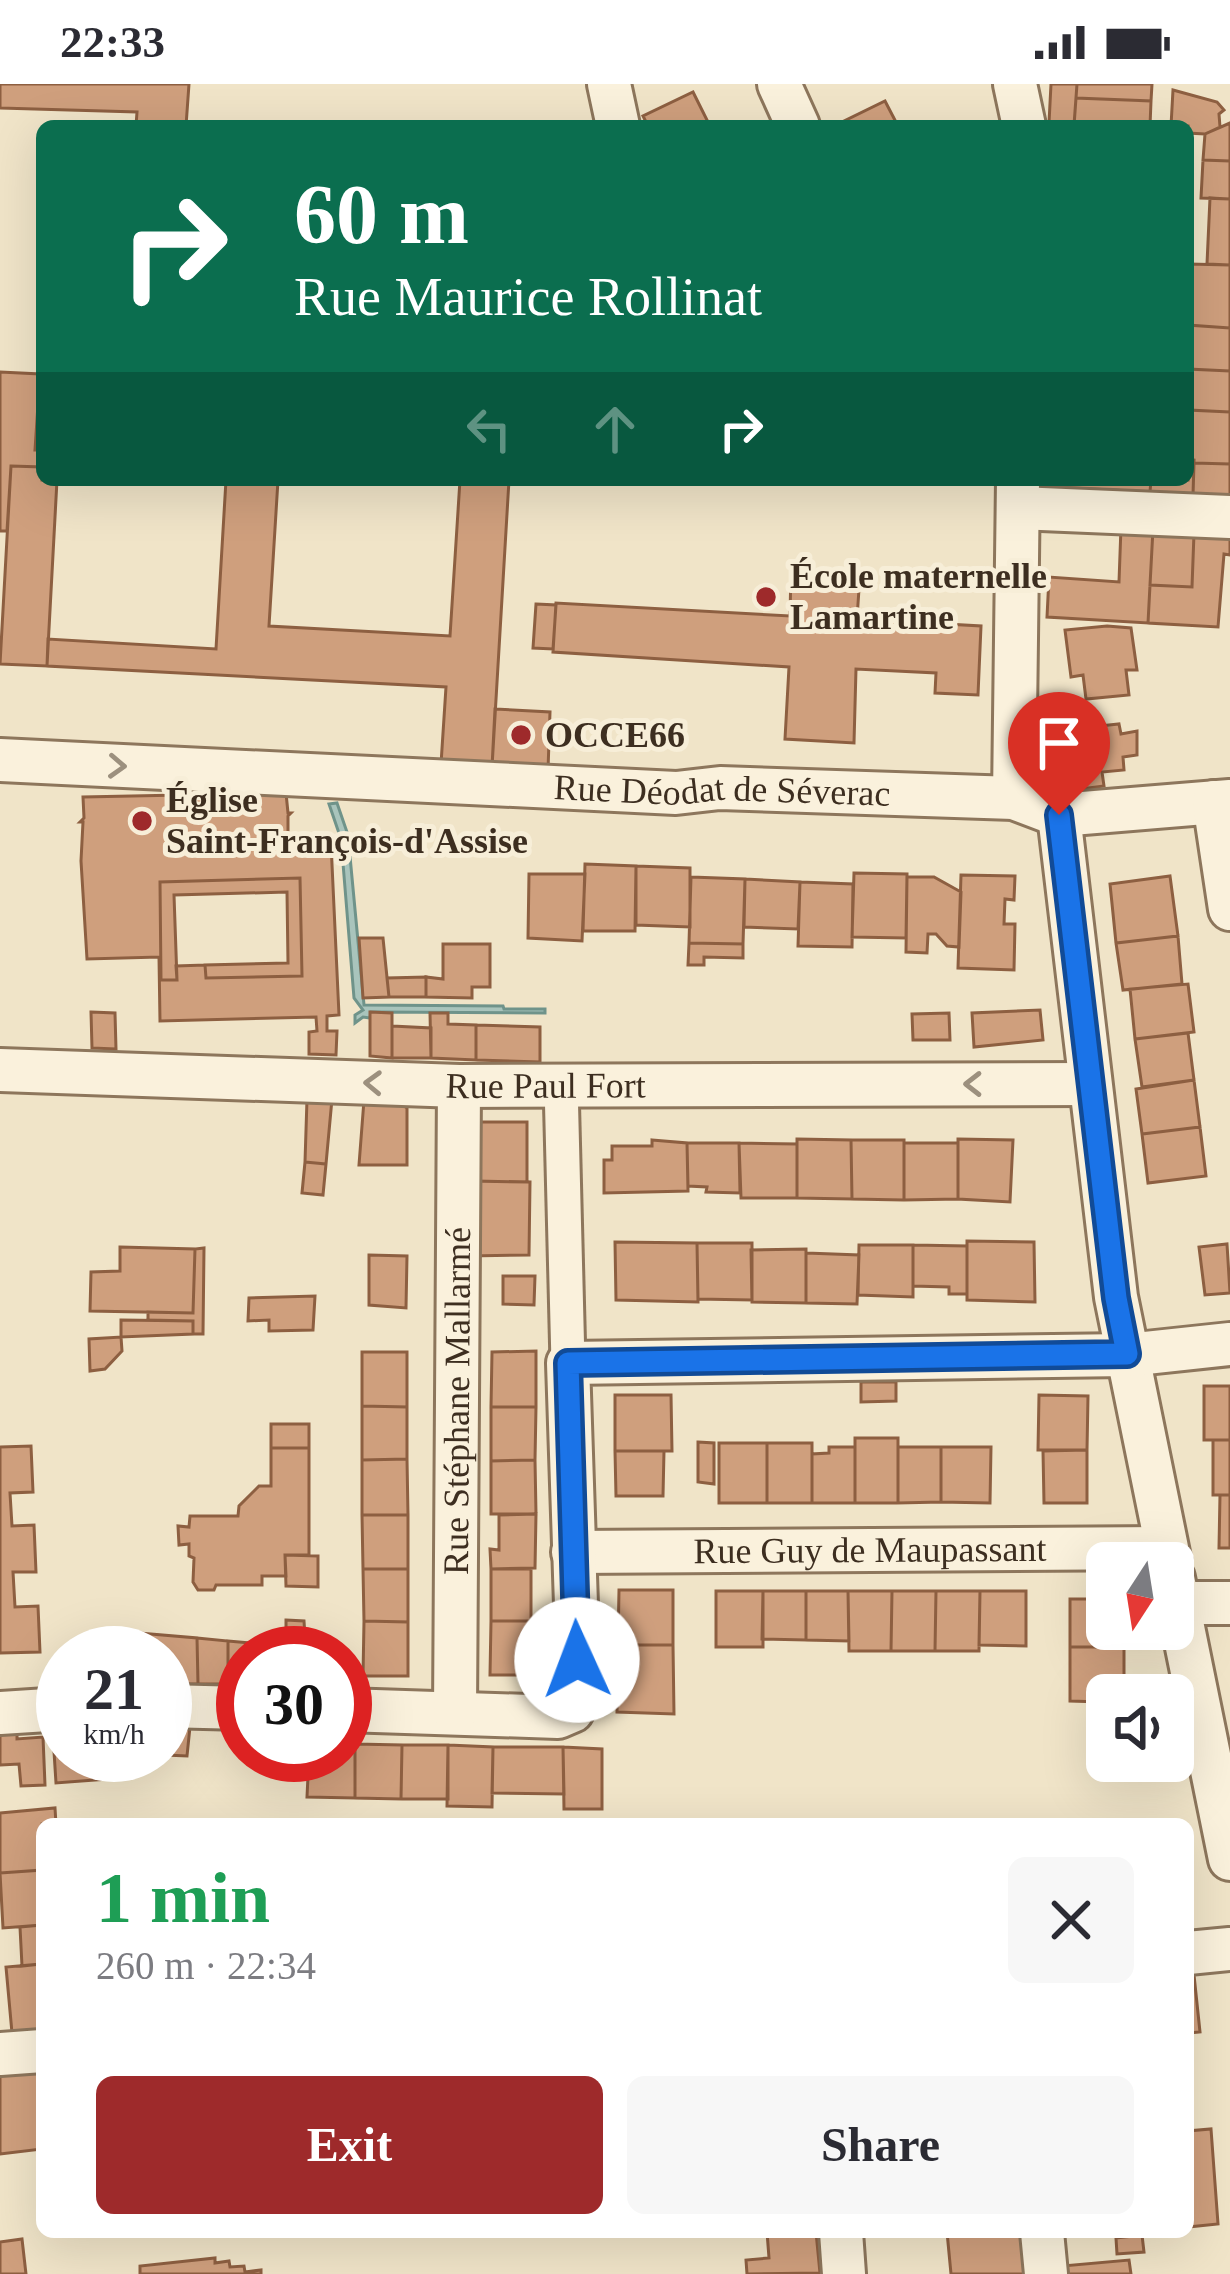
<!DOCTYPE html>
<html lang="en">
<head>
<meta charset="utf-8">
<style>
	:root { --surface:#fff; --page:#f7f7f7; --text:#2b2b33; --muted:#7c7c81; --accent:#9e2a2b }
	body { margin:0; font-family:Georgia,serif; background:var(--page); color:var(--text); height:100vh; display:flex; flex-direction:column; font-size:45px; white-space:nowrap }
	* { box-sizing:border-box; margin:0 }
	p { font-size:39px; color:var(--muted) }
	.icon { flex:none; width:66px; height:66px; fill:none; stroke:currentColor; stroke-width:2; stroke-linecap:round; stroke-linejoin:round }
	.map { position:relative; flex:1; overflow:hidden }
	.panel { position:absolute; left:36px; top:1734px; width:1158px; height:420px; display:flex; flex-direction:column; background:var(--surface); border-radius:18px; box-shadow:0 12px 48px #0002 }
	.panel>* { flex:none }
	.top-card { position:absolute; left:36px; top:36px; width:1158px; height:366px; border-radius:18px; box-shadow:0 12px 48px #0002; background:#0b6e4f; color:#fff; overflow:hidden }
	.needle { width:78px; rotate:192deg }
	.fabs { position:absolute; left:1086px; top:1458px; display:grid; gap:24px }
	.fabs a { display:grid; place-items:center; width:108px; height:108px; border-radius:18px; background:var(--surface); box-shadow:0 12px 48px #0002; font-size:60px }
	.speed { position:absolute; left:36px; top:1542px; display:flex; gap:24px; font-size:60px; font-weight:700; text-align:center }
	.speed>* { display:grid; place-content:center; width:156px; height:156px; border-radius:50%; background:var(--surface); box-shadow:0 12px 48px #0002; line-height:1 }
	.speed small { font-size:30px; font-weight:400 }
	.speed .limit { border:18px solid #d22; background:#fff; color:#111 }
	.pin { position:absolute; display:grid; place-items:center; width:102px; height:102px; color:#fff; margin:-123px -51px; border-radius:50% 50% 50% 0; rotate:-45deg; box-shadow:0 0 12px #0007 }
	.pin .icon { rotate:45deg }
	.me { position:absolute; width:132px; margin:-66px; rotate:358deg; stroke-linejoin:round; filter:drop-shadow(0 0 9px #0008) }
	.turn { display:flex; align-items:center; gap:42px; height:252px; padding:0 60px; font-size:54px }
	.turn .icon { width:156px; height:156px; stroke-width:2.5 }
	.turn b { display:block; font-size:84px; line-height:102px }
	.lanes { display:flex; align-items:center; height:114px; padding:0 60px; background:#0003; justify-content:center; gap:60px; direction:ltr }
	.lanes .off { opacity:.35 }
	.round { display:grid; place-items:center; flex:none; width:126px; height:126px; border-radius:18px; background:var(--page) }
	.summary { display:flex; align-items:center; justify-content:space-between; height:204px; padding:0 60px }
	h1 { font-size:72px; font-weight:800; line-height:90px; color:#1e9e55 }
	.action { display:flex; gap:24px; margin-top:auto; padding:24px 60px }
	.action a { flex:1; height:138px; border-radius:18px; background:var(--accent); color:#fff; font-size:48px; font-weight:800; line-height:138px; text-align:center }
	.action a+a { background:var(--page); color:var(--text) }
	.status { display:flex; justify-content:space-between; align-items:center; height:84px; padding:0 60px; background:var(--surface); direction:ltr }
	.status svg { height:33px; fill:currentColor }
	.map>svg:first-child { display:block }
</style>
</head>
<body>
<div class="status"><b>22:33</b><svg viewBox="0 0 49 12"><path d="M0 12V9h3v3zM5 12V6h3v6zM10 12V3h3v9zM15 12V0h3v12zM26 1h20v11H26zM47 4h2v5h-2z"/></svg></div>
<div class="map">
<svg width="1230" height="2190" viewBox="0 0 1230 2190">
	<rect width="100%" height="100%" fill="#f0e4c8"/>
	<path fill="#a9c4bc" stroke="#6f938a" stroke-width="3" d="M337 719 348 751 364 921 503 922 504 925H545V929L371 928 370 934 363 933 355 939V931L363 926 354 914 341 755 329 720Z"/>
	<path fill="#cf9f7d" stroke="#8d5f41" stroke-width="3" fill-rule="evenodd" d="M0 0H189L186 42H136L137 28 0 24Z
		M1051 0H1077L1074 41 1049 39Z
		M1077 0H1152L1151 17 1076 14Z
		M1173 6 1217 18 1224 26 1219 30 1220 43 1205 50 1188 49V42H1171Z
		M693 8 707 36 699 42H648L643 32Z
		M1076 14 1151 17 1150 42H1074Z
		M885 17 898 42H836V41Z
		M1230 39V77L1203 76 1205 50Z
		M1203 76 1230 77V115L1201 114Z
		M1210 114 1230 115V181L1207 180Z
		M1188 180 1230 181V244L1188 241Z
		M1188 241 1230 244V287L1188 285Z
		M1188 285 1230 287V328L1188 326Z
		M0 288 40 290 35 366H42V383L11 382 7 447H0Z
		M1189 326 1230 328V380L1194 379 1188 375Z
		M1188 375 1194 376 1193 411 1150 408 1151 396H1188Z
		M1194 379 1230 380V413L1193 411Z
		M11 382 42 383V396H57L47 582 0 580Z
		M226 396H278L269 542 450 552 460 396H509L492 683 441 680 446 603 47 582 48 555 216 565Z
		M1053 396H1151L1150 408 1053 403Z
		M1121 443 1153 445 1148 539 1047 533 1049 493 1119 498Z
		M1153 445 1194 449 1192 503 1150 501Z
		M1194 449 1230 450V471L1224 470 1218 543 1148 539 1150 501 1192 503Z
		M791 485 860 490 857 535 981 542 978 611 935 609 936 589 856 585 854 659 785 655 789 583 553 568 556 519 790 532Z
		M536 520 556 521 553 565 533 564Z
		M1107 542 1131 544 1137 586H1126L1129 611 1086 615 1083 591 1071 593 1065 546Z
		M495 625 550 628 548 686 492 683Z
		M1119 640 1121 650 1137 647V671L1123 673 1124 686 1102 688 1104 702 1058 708 1052 664 1099 658V642Z
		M286 709 288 729H291L288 732V758L331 759 339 931 327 932V947H337L336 971 309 970V948L317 947 316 933 160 937 159 873 87 875 81 777 83 738H80L84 734 83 713ZM300 794 302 892 206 894 205 881 176 882 177 896H161L160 798Z
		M585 780 636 782 635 847H583Z
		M636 782 690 784V843L636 841Z
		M854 789 907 790 906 854 852 853Z
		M529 790H585L582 857 528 854Z
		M961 791 1015 792 1014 816 1005 815 1004 840H1015L1014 886 958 884Z
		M1170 792 1178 852 1116 859 1110 800Z
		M691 793 745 795 743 860 689 859Z
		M907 793H934L961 808 959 863 947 862 936 850H928L927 869 906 868Z
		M300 794 302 892 206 894 205 881 288 879 287 808 174 811 177 896H161L160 798Z
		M745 795 800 798 798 845 744 843Z
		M800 798 853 800 852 863 798 862Z
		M1178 852 1182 900 1123 906 1116 859Z
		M359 854H383L389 913 363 914Z
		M689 859 743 860V874L704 873V881H688Z
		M443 860H490V903H472V914L426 913V893L443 895Z
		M426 893V913H389L387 894Z
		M1188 900 1194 948 1135 955 1130 905Z
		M1040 926 1043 956 974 963 972 929Z
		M91 928 115 929 116 965 92 964Z
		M370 928 392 929V974L370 972Z
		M430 929H448V940L476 941V976L431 974Z
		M949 929 950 956H913L912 930Z
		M476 941 540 943V978L476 976Z
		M392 942 431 944V974H392Z
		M1188 949 1194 996 1142 1003 1135 955Z
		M1194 996 1200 1043 1142 1050 1136 1005Z
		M307 1015H332L326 1080 305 1078Z
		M364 1016 399 1018 407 1024V1081H359Z
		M469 1038H527V1098L470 1097Z
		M1200 1043 1206 1092 1148 1099 1142 1050Z
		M797 1055 851 1056 852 1115 797 1114Z
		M958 1055 1013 1056 1010 1118 958 1115Z
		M652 1056 687 1059 688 1107 604 1109V1076H612V1062H652Z
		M851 1056H904V1116L852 1115Z
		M687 1059H739L740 1109 706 1108 707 1103 688 1102Z
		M739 1059 797 1060V1114H741Z
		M904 1059H958V1115L904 1116Z
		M305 1078 326 1080 323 1111 302 1109Z
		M475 1097 530 1098 529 1171 469 1172Z
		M967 1157 1034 1158 1035 1218 967 1216Z
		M615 1158 697 1159 698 1218 616 1216Z
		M697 1159H752V1216L698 1215Z
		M1227 1160 1230 1209 1205 1211 1199 1163Z
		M859 1161H913V1213L858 1211Z
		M913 1161 967 1162V1210H949V1203L913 1202Z
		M120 1163 195 1165 193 1229 90 1227 91 1188 120 1187Z
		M204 1164 203 1250H193V1237L148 1236V1228L193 1229 195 1165Z
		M806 1165V1219L752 1218 751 1166Z
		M806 1169 859 1171 857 1220 806 1219Z
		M369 1171 407 1172 406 1224 369 1221Z
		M503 1192H535L534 1221 503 1220Z
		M315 1212 313 1246 269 1247V1236L248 1237 249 1214Z
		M121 1236 193 1237V1250L121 1253Z
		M121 1253 122 1267 105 1285 90 1287 89 1255Z
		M536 1267V1323H491L492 1268Z
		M362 1268H407V1323L362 1322Z
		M861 1298H896V1317L861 1318Z
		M1204 1302H1230V1356H1204Z
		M615 1311H671L672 1367H615Z
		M1039 1311 1088 1312 1087 1366H1038Z
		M362 1322 407 1323V1375L362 1376Z
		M491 1323H536L535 1376 491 1377Z
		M271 1340H309V1364H271Z
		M855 1354H898V1419H855Z
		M1213 1356H1230V1411H1213Z
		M698 1358 714 1359V1400L698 1398Z
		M719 1359H767V1419H719Z
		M767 1359H812V1419H767Z
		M31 1362 33 1408 10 1409 12 1442 34 1441 36 1488H13L15 1523 38 1522 40 1568 0 1569V1363Z
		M829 1363H855V1419H812V1370L829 1369Z
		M898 1363H941V1418L898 1419Z
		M941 1363H991L990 1419 941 1418Z
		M271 1364H309V1471H285L286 1492H262V1501H216L214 1506H198L193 1498 194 1474 189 1472V1460L179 1461 178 1442 189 1443 190 1432H238L239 1422 259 1402H271Z
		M1087 1366V1419H1044L1043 1367Z
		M615 1367H664L663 1412H616Z
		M407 1375 408 1431H362V1376Z
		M535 1376 536 1430H491V1377Z
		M1220 1411H1230V1464H1219Z
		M536 1430 535 1484 491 1485 490 1465 499 1466V1431Z
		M362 1431H408V1485H363Z
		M285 1471 318 1472V1503L286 1502Z
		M363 1485H408V1538L364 1537Z
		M491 1485H531V1537H491Z
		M619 1506H673V1561H618Z
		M716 1507H763V1563H716Z
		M763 1507H806V1556L762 1555Z
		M806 1507H848L849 1557 806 1556Z
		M848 1507H892L891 1567H849Z
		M892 1507H936L935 1567H891Z
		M936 1507H980L979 1567H935Z
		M980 1507H1026V1562L979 1561Z
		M1101 1507H1107V1545H1124V1563H1070V1515H1100Z
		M286 1536 304 1537 306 1569H275V1561L286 1562Z
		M364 1537 408 1538V1592H363Z
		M491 1537H537L536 1591H490Z
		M139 1549 197 1554 198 1600H165V1569H142Z
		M197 1554 228 1557V1600H198Z
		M228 1557 275 1561V1569H243V1600H228Z
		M618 1561H673L674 1630 617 1628Z
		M1070 1563H1124V1606L1102 1605V1618L1070 1617Z
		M165 1633H191L187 1672 165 1671Z
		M52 1636H63V1671H105L107 1695 56 1699Z
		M17 1639V1655L43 1653 45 1701 21 1702 19 1680 0 1681V1640Z
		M345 1660H355V1714L307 1713 309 1671H345Z
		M355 1660 402 1661 401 1715 355 1714Z
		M402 1661H448V1715H401Z
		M448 1661 493 1663 492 1723 447 1722Z
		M493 1663H563L564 1710 492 1709Z
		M563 1663 602 1665V1725H564Z
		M55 1724 56 1740H42V1786L0 1789V1729Z
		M42 1786V1841L3 1844 0 1789Z
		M42 1841V1880L22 1882 20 1843Z
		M42 1880V1946L12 1949 6 1883Z
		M1194 1891 1200 1948 1188 1949V1892Z
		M42 1984V2065L0 2070V1988Z
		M1211 2045 1218 2140 1188 2143V2047Z
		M767 2148H816L820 2189 747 2190 746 2176 769 2174Z
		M947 2148H1022L1027 2190H951Z
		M1142 2151 1144 2168 1117 2170 1116 2154Z
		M22 2155 26 2190H0V2158Z
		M215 2174V2179L229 2177 230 2183 244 2182 245 2188 261 2186V2190H140V2182Z
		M1129 2176 1131 2190H1063L1062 2182Z"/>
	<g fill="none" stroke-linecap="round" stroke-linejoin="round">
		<g stroke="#8d765c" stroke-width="39">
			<path id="pedestrian" d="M561 1000 568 1279"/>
		</g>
		<g stroke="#8d765c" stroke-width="48">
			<g id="minor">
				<path d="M609 0 618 42"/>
				<path d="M779 0 798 42"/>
				<path d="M1015 0 1024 42"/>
				<path d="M1018 424 1230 433"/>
				<path id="s1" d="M0 676 676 709 720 704 1014 714 1059 731 1230 717"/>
				<path d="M1014 714 1018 396"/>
				<path d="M1214 718 1230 825"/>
				<path d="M1059 731 1116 1213 1170 1479"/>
				<path id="s2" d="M0 986 459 1002 1090 1000"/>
				<path id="s3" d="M573 1468 1166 1464"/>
				<path d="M1173 1494 1230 1775"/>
				<path d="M1179 1519H1230"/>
				<path d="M165 1622 243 1624"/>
				<path d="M345 1626 558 1633 572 1627 579 1612 568 1279 1127 1271 1230 1260"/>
				<path d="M0 1629 63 1625"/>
				<path id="s4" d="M455 1629 459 1002"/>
				<path d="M1188 1869 1230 1865"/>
				<path d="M0 1970 42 1967"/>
				<path d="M841 2148 844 2190"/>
				<path d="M1042 2148 1046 2190"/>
			</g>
		</g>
		<use href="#pedestrian" stroke="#faf1dc" stroke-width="33"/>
		<use href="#minor" stroke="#faf1dc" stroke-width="42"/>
	</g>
	<defs><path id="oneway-chevron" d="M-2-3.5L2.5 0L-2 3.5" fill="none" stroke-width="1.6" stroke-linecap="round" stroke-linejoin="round" transform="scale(3)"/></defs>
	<g stroke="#9c907e">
		<use href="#oneway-chevron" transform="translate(117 682) rotate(3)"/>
		<use href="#oneway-chevron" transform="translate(373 999) rotate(-178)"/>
		<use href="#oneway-chevron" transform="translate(973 1000) rotate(180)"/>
	</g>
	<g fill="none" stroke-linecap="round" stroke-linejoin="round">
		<g stroke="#114b97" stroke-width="30">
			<path id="route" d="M577 1576 568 1279 1127 1270 1116 1214 1059 731"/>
		</g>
		<use href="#route" stroke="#1a73e8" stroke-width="21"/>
	</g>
	<g fill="#9e2a2b" stroke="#f7eed8" stroke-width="4.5">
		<circle cx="766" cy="513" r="12"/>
		<circle cx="521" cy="651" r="12"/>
		<circle cx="142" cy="737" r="12"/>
	</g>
	<g text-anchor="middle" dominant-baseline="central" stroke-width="10" stroke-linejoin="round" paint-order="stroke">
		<g font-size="36" font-weight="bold" fill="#3d2e20" stroke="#f7eed8" text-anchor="start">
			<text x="790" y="492">École maternelle<tspan x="790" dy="41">Lamartine</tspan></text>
			<text x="545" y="651">OCCE66</text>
			<text x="166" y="716">Église<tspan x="166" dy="41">Saint-François-d'Assise</tspan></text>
		</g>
		<g font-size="36" fill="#3d2e20" stroke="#f7eed8">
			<text stroke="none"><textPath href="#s1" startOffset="723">Rue Déodat de Séverac</textPath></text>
			<text stroke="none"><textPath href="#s2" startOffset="546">Rue Paul Fort</textPath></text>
			<text stroke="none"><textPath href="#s4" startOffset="312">Rue Stéphane Mallarmé</textPath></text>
			<text stroke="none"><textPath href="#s3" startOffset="297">Rue Guy de Maupassant</textPath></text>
		</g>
	</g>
</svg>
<div class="fabs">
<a><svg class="needle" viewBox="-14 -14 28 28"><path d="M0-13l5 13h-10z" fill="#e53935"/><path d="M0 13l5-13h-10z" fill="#7c7c81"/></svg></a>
<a><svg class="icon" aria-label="sound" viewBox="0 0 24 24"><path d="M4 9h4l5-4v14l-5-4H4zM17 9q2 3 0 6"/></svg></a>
</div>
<div class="speed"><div>21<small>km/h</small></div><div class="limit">30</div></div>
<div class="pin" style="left:1059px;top:731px;background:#d93025"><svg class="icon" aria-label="arrive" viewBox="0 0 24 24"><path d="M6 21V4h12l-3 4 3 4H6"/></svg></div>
<svg class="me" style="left:577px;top:1576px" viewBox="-20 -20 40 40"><circle r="19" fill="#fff"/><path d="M0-13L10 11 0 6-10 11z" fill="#1a73e8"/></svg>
<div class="top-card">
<div class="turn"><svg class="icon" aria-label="right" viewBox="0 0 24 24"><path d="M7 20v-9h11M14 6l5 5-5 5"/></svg><div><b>60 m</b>Rue Maurice Rollinat</div></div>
<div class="lanes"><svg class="icon off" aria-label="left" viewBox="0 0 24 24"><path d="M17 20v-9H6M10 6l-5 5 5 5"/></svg><svg class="icon off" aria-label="ahead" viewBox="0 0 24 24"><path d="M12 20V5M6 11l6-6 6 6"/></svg><svg class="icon" aria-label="right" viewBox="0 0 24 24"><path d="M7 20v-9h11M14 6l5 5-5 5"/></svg></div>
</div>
<section class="panel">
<div class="summary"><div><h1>1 min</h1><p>260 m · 22:34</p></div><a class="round"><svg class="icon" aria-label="close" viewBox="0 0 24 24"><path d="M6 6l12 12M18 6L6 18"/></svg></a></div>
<div class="action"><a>Exit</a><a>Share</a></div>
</section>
</div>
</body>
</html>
